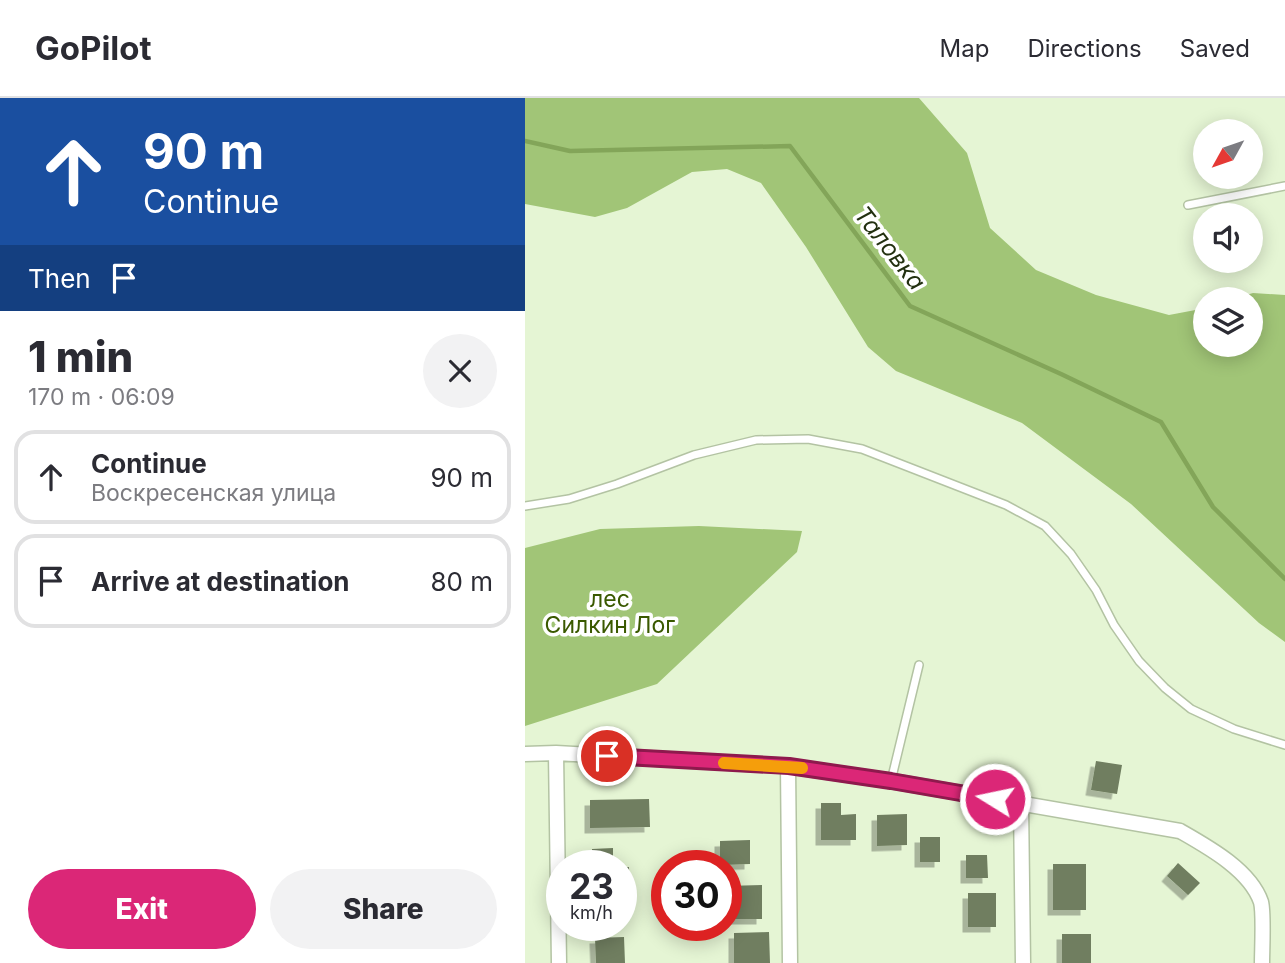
<!DOCTYPE html>
<html lang="en">
<head>
<meta charset="utf-8">
<style>
	:root { --surface:#fff; --page:#f2f2f3; --text:#2b2b33; --muted:#7c7c81; --line:#e1e1e2; --accent:#db2777 }
	body { margin:0; font-family:Inter,sans-serif; background:var(--page); color:var(--text); height:100vh; display:flex; flex-direction:column; font-size:26px; white-space:nowrap }
	* { box-sizing:border-box; margin:0 }
	p { font-size:23px; color:var(--muted) }
	.icon { flex:none; width:38px; height:38px; fill:none; stroke:currentColor; stroke-width:2; stroke-linecap:round; stroke-linejoin:round }
	.map { position:relative; flex:1; overflow:hidden }
	.details { display:flex; flex-direction:column; background:var(--surface); width:525px }
	.details>* { flex:none }
	.top-card { background:#1a4fa0; color:#fff; overflow:hidden }
	.needle { width:46px; rotate:230deg }
	.buttons { position:absolute; left:668px; top:21px; display:grid; gap:14px }
	.buttons a { display:grid; place-items:center; width:70px; height:70px; border-radius:50%; background:var(--surface); box-shadow:0 4px 18px #0003; font-size:35px }
	.speed { position:absolute; left:21px; top:752px; display:flex; gap:14px; font-size:35px; font-weight:700; text-align:center }
	.speed>* { display:grid; place-content:center; width:91px; height:91px; border-radius:50%; background:var(--surface); box-shadow:0 4px 18px #0003; line-height:1 }
	.speed small { font-size:18px; font-weight:400 }
	.speed .limit { border:10px solid #d22; background:#fff; color:#111 }
	.pin { position:absolute; display:grid; place-items:center; width:60px; height:60px; color:#fff; margin:-30px; border:4px solid #fff; border-radius:50%; box-shadow:0 2px 7px #0007 }
	.me { position:absolute; width:77px; margin:-38px; rotate:280deg; stroke-linejoin:round; filter:drop-shadow(0 0 5px #0008) }
	.turn { display:flex; align-items:center; gap:24px; height:147px; padding:0 28px; font-size:32px }
	.turn .icon { width:91px; height:91px; stroke-width:2.5 }
	.turn b { display:block; font-size:49px; line-height:60px }
	.then { display:flex; align-items:center; height:66px; padding:0 28px; background:#0003; gap:14px; font-size:26px }
	.round { display:grid; place-items:center; flex:none; width:74px; height:74px; border-radius:37px; background:var(--page) }
	.summary { display:flex; align-items:center; justify-content:space-between; height:119px; padding:0 28px }
	h1 { font-size:42px; font-weight:800; line-height:52px }
	.cta { display:flex; gap:14px; margin-top:auto; padding:14px 28px }
	.cta a { flex:1; height:80px; border-radius:42px; background:var(--accent); color:#fff; font-size:28px; font-weight:800; line-height:80px; text-align:center }
	.cta a+a { background:var(--page); color:var(--text) }
	ul { padding:0; list-style:none }
	li { display:flex; align-items:center; gap:21px; height:94px; margin:0 14px 10px; padding:0 14px; border:4px solid var(--line); border-radius:21px }
	li div { flex:1 }
	li b { display:block; font-size:26px }
	li em { font-style:normal }
	header { display:flex; align-items:center; gap:42px; box-sizing:border-box; height:98px; padding:0 35px; background:var(--surface); border-bottom:2px solid var(--line) }
	header strong { font-size:33px }
	nav { display:flex; gap:38px; margin-inline-start:auto; font-size:24px }
	main { display:flex; flex:1; min-height:0 }
	.map>svg:first-child { display:block }
</style>
</head>
<body>
<header>
<strong>GoPilot</strong>
<nav><a>Map</a><a>Directions</a><a>Saved</a></nav>
</header>
<main>
<section class="details">
<div class="top-card">
<div class="turn"><svg class="icon" aria-label="ahead" viewBox="0 0 24 24"><path d="M12 20V5M6 11l6-6 6 6"/></svg><div><b>90 m</b>Continue</div></div>
<div class="then">Then<svg class="icon" aria-label="arrive" viewBox="0 0 24 24"><path d="M6 21V4h12l-3 4 3 4H6"/></svg></div>
</div>
<div class="summary"><div><h1>1 min</h1><p>170 m · 06:09</p></div><a class="round"><svg class="icon" aria-label="close" viewBox="0 0 24 24"><path d="M6 6l12 12M18 6L6 18"/></svg></a></div>
<ul>
<li><svg class="icon" aria-label="ahead" viewBox="0 0 24 24"><path d="M12 20V5M6 11l6-6 6 6"/></svg><div><b>Continue</b><p>Воскресенская улица</p></div><em>90 m</em></li>
<li><svg class="icon" aria-label="arrive" viewBox="0 0 24 24"><path d="M6 21V4h12l-3 4 3 4H6"/></svg><div><b>Arrive at destination</b></div><em>80 m</em></li>
</ul>
<div class="cta"><a>Exit</a><a>Share</a></div>
</section>
<div class="map">
<svg width="760" height="865" viewBox="0 0 760 865">
	<defs>
		<filter id="shadow"><feDropShadow dx="-5.5" dy="5.5" stdDeviation="0" flood-color="#0004"/></filter>
	</defs>
	<rect width="100%" height="100%" fill="#e5f5d4"/>
	<path fill="#a1c577" d="M0 0H394L442 55 465 130 511 172 571 197 644 217 681 210V247H726V201H708L728 195 760 197V544L734 525 606 406 497 325 371 273 343 249 281 149 236 85 202 71 167 74 102 110 70 119 0 106Z
		M174 428 277 433 272 454 132 586 0 628V450L75 431Z"/>
	<g fill="none" stroke-linecap="round" stroke-linejoin="round">
		<path stroke="#83a559" stroke-width="4.5" d="M0 43 45 53 265 48 385 208 536 276 636 324 688 409 760 481"/>
	</g>
	<path fill="#707e60" filter="url(#shadow)" d="M571 663 597 667 592 696 566 692Z
		M124 701 125 729 65 730V702Z
		M296 705H316V717L331 716V742H296Z
		M382 716V747L352 748V717Z
		M395 739H415V764H395Z
		M225 742V766L195 767V743Z
		M88 750V768H67V751Z
		M441 757H462L463 780H441Z
		M653 765 675 785 663 797 642 778Z
		M528 766H561V812H528Z
		M96 769H104L105 798H96Z
		M237 787V821H202L201 788Z
		M443 795H471V829H443Z
		M244 834 245 865H209V835Z
		M537 836H566V865H537Z
		M99 839 100 865H71L70 840Z"/>
	<g fill="none" stroke-linecap="round" stroke-linejoin="round">
		<g stroke="#b3c3a3" stroke-width="10">
			<path id="lane" d="M663 107 760 88
				M0 408 44 401 92 386 169 357 231 342 283 341 337 351 481 407 520 428 546 456 571 492 589 527 614 563 640 590 666 611 709 631 760 647
				M366 683 394 567"/>
		</g>
		<g stroke="#b3c3a3" stroke-width="17">
			<path id="street" d="M31 655 34 865
				M0 656 31 655 263 668 265 865
				M263 668 366 683 655 733C683 749 725 772 736 804 739 815 737 852 737 865
				M496 705 498 865"/>
		</g>
		<use href="#lane" stroke="#fff" stroke-width="7"/>
		<use href="#street" stroke="#fff" stroke-width="14"/>
	</g>
	<g fill="none" stroke-linecap="round" stroke-linejoin="round">
		<g stroke="#8e194d" stroke-width="18">
			<path id="route" d="M82 658 264 668 366 683 470 701"/>
		</g>
		<use href="#route" stroke="#db2777" stroke-width="12"/>
		<path stroke="#f59e0b" stroke-width="12" d="M199 665 277 670"/>
	</g>
	<g text-anchor="middle" dominant-baseline="central" stroke-width="7" stroke-linejoin="round" paint-order="stroke">
		<g font-size="23" fill="#3a5900" stroke="#fff">
			<text x="85" y="501">лес<tspan x="85" dy="26">Силкин Лог</tspan></text>
		</g>
		<g font-size="24" font-style="italic" fill="#223010" stroke="#fff">
			<text transform="translate(365 150) rotate(52)">Таловка</text>
		</g>
	</g>
</svg>
<div class="buttons">
<a><svg class="needle" viewBox="-14 -14 28 28"><path d="M0-13l5 13h-10z" fill="#e53935"/><path d="M0 13l5-13h-10z" fill="#7c7c81"/></svg></a>
<a><svg class="icon" aria-label="sound" viewBox="0 0 24 24"><path d="M4 9h4l5-4v14l-5-4H4zM17 9q2 3 0 6"/></svg></a>
<a><svg class="icon" aria-label="layers" viewBox="0 0 24 24"><path d="M12 4l9 5-9 5-9-5zM3 14l9 5 9-5"/></svg></a>
</div>
<div class="speed"><div>23<small>km/h</small></div><div class="limit">30</div></div>
<div class="pin" style="left:82px;top:658px;background:#d93025"><svg class="icon" aria-label="arrive" viewBox="0 0 24 24"><path d="M6 21V4h12l-3 4 3 4H6"/></svg></div>
<svg class="me" style="left:470px;top:701px" viewBox="-20 -20 40 40"><circle r="17" fill="#db2777" stroke="#fff" stroke-width="3"/><path d="M0-11L8 9 0 5-8 9z" fill="#fff"/></svg>
</div>
</main>
</body>
</html>
